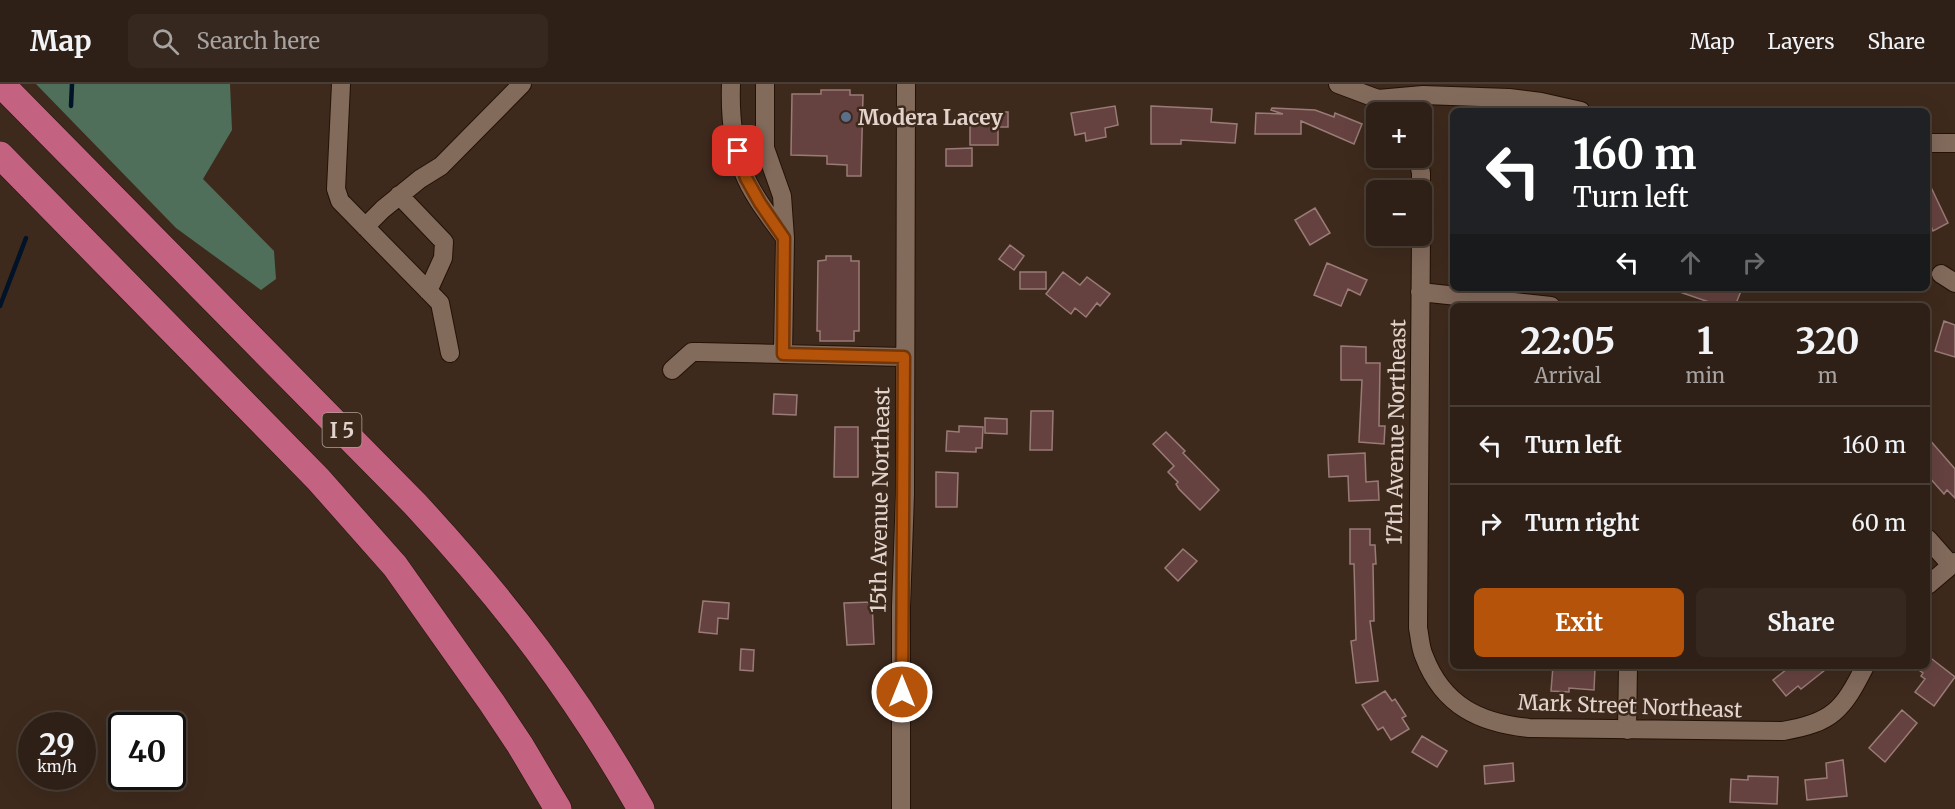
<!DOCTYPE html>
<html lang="en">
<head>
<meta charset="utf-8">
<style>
	:root { --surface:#2e2016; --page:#36281f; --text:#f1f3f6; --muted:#a7a3a1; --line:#493e35; --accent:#b45309 }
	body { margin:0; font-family:Merriweather,serif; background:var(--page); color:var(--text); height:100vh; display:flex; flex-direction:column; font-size:22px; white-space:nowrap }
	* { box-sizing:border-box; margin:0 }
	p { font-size:20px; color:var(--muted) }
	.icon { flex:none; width:33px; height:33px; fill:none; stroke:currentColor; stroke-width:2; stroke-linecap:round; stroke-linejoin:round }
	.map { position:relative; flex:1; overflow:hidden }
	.sheet { position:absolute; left:1450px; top:219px; width:480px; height:366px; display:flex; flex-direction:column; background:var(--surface); border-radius:9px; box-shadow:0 6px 24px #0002,0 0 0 2px var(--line) }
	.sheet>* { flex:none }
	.hud { position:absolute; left:1450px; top:24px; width:480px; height:183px; border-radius:9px; box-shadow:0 6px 24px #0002,0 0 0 2px var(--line); background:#202124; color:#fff; overflow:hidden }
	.fabs { position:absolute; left:1366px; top:18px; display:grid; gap:12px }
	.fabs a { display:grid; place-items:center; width:66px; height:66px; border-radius:9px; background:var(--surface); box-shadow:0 6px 24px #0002,0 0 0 2px var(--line); font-size:30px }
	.speed { position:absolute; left:18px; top:628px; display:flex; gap:12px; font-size:30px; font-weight:700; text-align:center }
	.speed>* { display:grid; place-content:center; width:78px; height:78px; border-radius:50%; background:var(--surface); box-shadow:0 6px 24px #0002,0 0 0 2px var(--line); line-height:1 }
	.speed small { font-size:15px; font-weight:400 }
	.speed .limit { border:3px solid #111; border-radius:9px; background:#fff; color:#111 }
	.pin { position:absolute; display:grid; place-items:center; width:51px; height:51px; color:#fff; margin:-26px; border-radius:12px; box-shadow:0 3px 9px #0006 }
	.me { position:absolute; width:66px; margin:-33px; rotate:0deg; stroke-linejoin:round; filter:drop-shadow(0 0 4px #0008) }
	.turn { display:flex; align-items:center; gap:21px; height:126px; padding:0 24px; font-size:27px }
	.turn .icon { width:78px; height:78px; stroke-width:2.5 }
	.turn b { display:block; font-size:42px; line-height:51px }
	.lanes { display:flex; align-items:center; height:57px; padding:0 24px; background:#0003; justify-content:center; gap:30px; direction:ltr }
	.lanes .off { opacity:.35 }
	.eta { display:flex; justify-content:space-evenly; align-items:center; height:102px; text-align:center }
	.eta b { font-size:36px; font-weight:700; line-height:42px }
	.action { display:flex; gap:12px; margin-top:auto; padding:12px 24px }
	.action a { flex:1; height:69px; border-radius:9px; background:var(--accent); color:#fff; font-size:24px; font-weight:700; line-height:69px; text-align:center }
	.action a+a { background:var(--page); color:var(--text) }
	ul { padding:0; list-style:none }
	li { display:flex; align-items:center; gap:18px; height:78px; padding:0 24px; border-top:2px solid var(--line) }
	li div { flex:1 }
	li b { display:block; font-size:22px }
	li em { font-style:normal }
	header { display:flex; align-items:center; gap:36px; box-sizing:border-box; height:84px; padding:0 30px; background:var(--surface); border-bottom:2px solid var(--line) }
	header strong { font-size:28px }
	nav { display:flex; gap:33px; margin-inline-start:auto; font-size:21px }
	.search { width:420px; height:54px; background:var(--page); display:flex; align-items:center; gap:15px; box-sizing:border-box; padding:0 21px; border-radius:9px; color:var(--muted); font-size:22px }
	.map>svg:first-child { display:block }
</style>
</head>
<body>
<header>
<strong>Map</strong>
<div class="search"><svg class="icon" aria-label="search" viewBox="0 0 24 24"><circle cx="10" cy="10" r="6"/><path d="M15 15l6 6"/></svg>Search here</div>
<nav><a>Map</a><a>Layers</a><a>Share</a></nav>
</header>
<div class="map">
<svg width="1955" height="725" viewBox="0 0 1955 725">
	<rect width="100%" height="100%" fill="#3e2a1d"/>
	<path fill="#4f6f5a" d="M36 0H230L232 46 203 95 274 167 276 195 261 206 176 144Z"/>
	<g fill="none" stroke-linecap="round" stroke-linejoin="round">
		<path stroke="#011328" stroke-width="4.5" d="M71 22 72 0
			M0 222 26 154"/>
	</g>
	<path fill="#65423f" stroke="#997b77" stroke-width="1.5" d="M821 6H850V11H863L861 92H847V81L827 80V72L791 71 792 10H821Z
		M1115 22 1118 41 1105 44 1106 53 1086 57 1085 49 1075 51 1071 29Z
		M1151 22 1212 25 1211 38 1237 40 1235 59 1181 56V60H1151Z
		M1272 24 1315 26 1334 33 1335 29 1362 40 1354 60 1301 37V50H1255L1256 29 1283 30 1271 26Z
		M970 28H1008V43H998V61H970Z
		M972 64V82H946V65Z
		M1928 97 1948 139 1933 147 1928 135Z
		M1315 124 1330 149 1310 161 1295 136Z
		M1010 161 1024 172 1014 186 999 175Z
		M826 172H851V177H859V247H854V257H820V247H817L818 177 826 176Z
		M1327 179 1367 196 1360 211 1348 205 1341 222 1314 211Z
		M1020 188H1046V205H1020Z
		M1063 188 1080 201 1087 193 1110 210 1100 222 1097 219 1086 233 1075 224 1071 230 1046 210Z
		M1675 204H1718L1727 207 1728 204H1733L1741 207 1735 222H1711L1712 219 1674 206Z
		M1944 237 1955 241V273L1935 267Z
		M1341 262 1366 263V279H1380L1379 342H1385L1384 360 1359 358 1362 296H1341Z
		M774 310 797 311 796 331 773 330Z
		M1031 327H1053L1052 366H1030Z
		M985 334 1007 335V350L985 349Z
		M959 342 983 343 982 364H976V368L946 367 947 347 959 348Z
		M835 343H858V393H834Z
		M1166 348 1185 367 1183 369 1219 406 1200 426 1179 405 1176 400 1178 398 1168 388 1174 382 1153 360Z
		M1928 354 1955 385V414L1947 406 1944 410 1928 392Z
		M1365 369 1366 398 1378 397 1379 416 1349 417 1348 392 1329 393 1328 371Z
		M936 388 958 389 957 423H936Z
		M1350 445H1370V461H1375L1376 480H1373L1374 537H1370L1378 597 1356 599 1351 557 1356 556 1354 480H1350Z
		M1183 465 1197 477 1178 497 1165 484Z
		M703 517 729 519 728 535 718 534 717 550 699 548Z
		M872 518 874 560 847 561 844 519Z
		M741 565 754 566 753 587 740 586Z
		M1928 572 1955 593 1934 622 1915 608 1925 595 1921 592 1923 589 1913 582H1928Z
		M1553 582 1595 584 1594 606 1569 604V608L1551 607Z
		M1791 582H1830L1801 605 1798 602 1786 612 1773 596Z
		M1385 607 1392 617 1395 615 1406 632 1402 634 1409 645 1391 656 1383 643 1378 646 1362 621Z
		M1902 626 1917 639 1885 678 1869 664Z
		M1422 652 1447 667 1437 683 1412 668Z
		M1843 676 1847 712 1807 716 1805 696 1827 694 1826 679Z
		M1513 679 1514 697 1485 700 1484 682Z
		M1748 692 1778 693 1777 720 1730 718 1731 695 1748 696Z"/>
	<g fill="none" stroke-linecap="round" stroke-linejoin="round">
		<g stroke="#241206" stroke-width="20">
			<path id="minor" d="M341 0 336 105 340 117 440 219 450 269
				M731 0C730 28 733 61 743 87 752 111 770 133 785 154
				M765 0V64L782 112 785 154 783 270
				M1338 0 1378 15 1423 11 1509 14 1541 18 1581 27
				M1928 59H1955
				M1418 74 1421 89V106
				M399 111 444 158 443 174 428 207
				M365 143 383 125 420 95 441 82 522 0
				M1421 152 1418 544C1420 553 1420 563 1424 572 1443 622 1480 639 1529 644L1783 647C1832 639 1843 626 1865 582
				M1941 190 1955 199
				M1420 208 1551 222
				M672 286 692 268H699L904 273
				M1928 455 1951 481
				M1928 501 1955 478
				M1627 646 1628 582
				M901 725V523L905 410 906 0"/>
		</g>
		<g stroke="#241206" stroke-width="28">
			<path id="highway" d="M1 0 415 420C505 517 576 610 641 725
				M0 71 318 395 395 482 492 619 520 661 558 725"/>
		</g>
		<use href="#minor" stroke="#836b5c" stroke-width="18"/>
		<use href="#highway" stroke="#c46281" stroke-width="27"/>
	</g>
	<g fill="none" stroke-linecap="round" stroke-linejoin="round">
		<g stroke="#753606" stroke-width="15">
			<path id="route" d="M738 67 746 94 760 119 784 154 783 270 904 273 902 608"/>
		</g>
		<use href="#route" stroke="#b45309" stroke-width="10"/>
	</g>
	<circle fill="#5c6f8a" stroke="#3e2a1d" stroke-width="2" cx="846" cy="33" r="6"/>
	<g text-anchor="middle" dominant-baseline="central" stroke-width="5" stroke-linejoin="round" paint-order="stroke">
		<rect fill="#3e2a1d" stroke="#b1a198" stroke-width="1.5" x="322.5" y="329" width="39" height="34" rx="4.5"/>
		<g font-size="20" font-weight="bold" fill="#e2d4cc">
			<text x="342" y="346">I 5</text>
		</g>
		<g font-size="21" font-weight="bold" fill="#e2d4cc" stroke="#3e2a1d" text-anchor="start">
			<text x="858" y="33">Modera Lacey</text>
		</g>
		<g font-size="21" fill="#e2d4cc" stroke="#3e2a1d">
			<text transform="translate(1396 348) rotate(-89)">17th Avenue Northeast</text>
			<text transform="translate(880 416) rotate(-89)">15th Avenue Northeast</text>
			<text transform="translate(1630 622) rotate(2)">Mark Street Northeast</text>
		</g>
	</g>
</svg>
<div class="fabs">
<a>+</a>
<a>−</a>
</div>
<div class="speed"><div>29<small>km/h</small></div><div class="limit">40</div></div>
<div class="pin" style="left:738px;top:67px;background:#d93025"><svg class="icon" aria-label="arrive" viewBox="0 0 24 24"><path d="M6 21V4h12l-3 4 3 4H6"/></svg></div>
<svg class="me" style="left:902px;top:608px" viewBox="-20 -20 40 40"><circle r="17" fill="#b45309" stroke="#fff" stroke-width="3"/><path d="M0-11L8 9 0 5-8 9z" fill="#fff"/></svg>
<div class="hud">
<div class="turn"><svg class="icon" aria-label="left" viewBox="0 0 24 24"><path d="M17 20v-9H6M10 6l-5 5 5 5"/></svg><div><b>160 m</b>Turn left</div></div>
<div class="lanes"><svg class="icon" aria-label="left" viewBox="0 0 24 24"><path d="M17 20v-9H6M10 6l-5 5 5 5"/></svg><svg class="icon off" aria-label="ahead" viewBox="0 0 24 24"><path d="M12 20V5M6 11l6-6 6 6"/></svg><svg class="icon off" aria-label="right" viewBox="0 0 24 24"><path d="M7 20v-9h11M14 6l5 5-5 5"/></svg></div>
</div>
<section class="sheet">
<div class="eta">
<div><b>22:05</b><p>Arrival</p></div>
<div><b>1</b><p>min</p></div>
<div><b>320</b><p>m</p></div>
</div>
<ul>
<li><svg class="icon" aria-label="left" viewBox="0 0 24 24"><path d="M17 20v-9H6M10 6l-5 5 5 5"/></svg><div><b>Turn left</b></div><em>160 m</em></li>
<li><svg class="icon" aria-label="right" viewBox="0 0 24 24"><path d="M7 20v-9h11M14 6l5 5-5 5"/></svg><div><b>Turn right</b></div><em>60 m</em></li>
</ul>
<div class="action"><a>Exit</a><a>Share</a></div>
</section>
</div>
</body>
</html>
